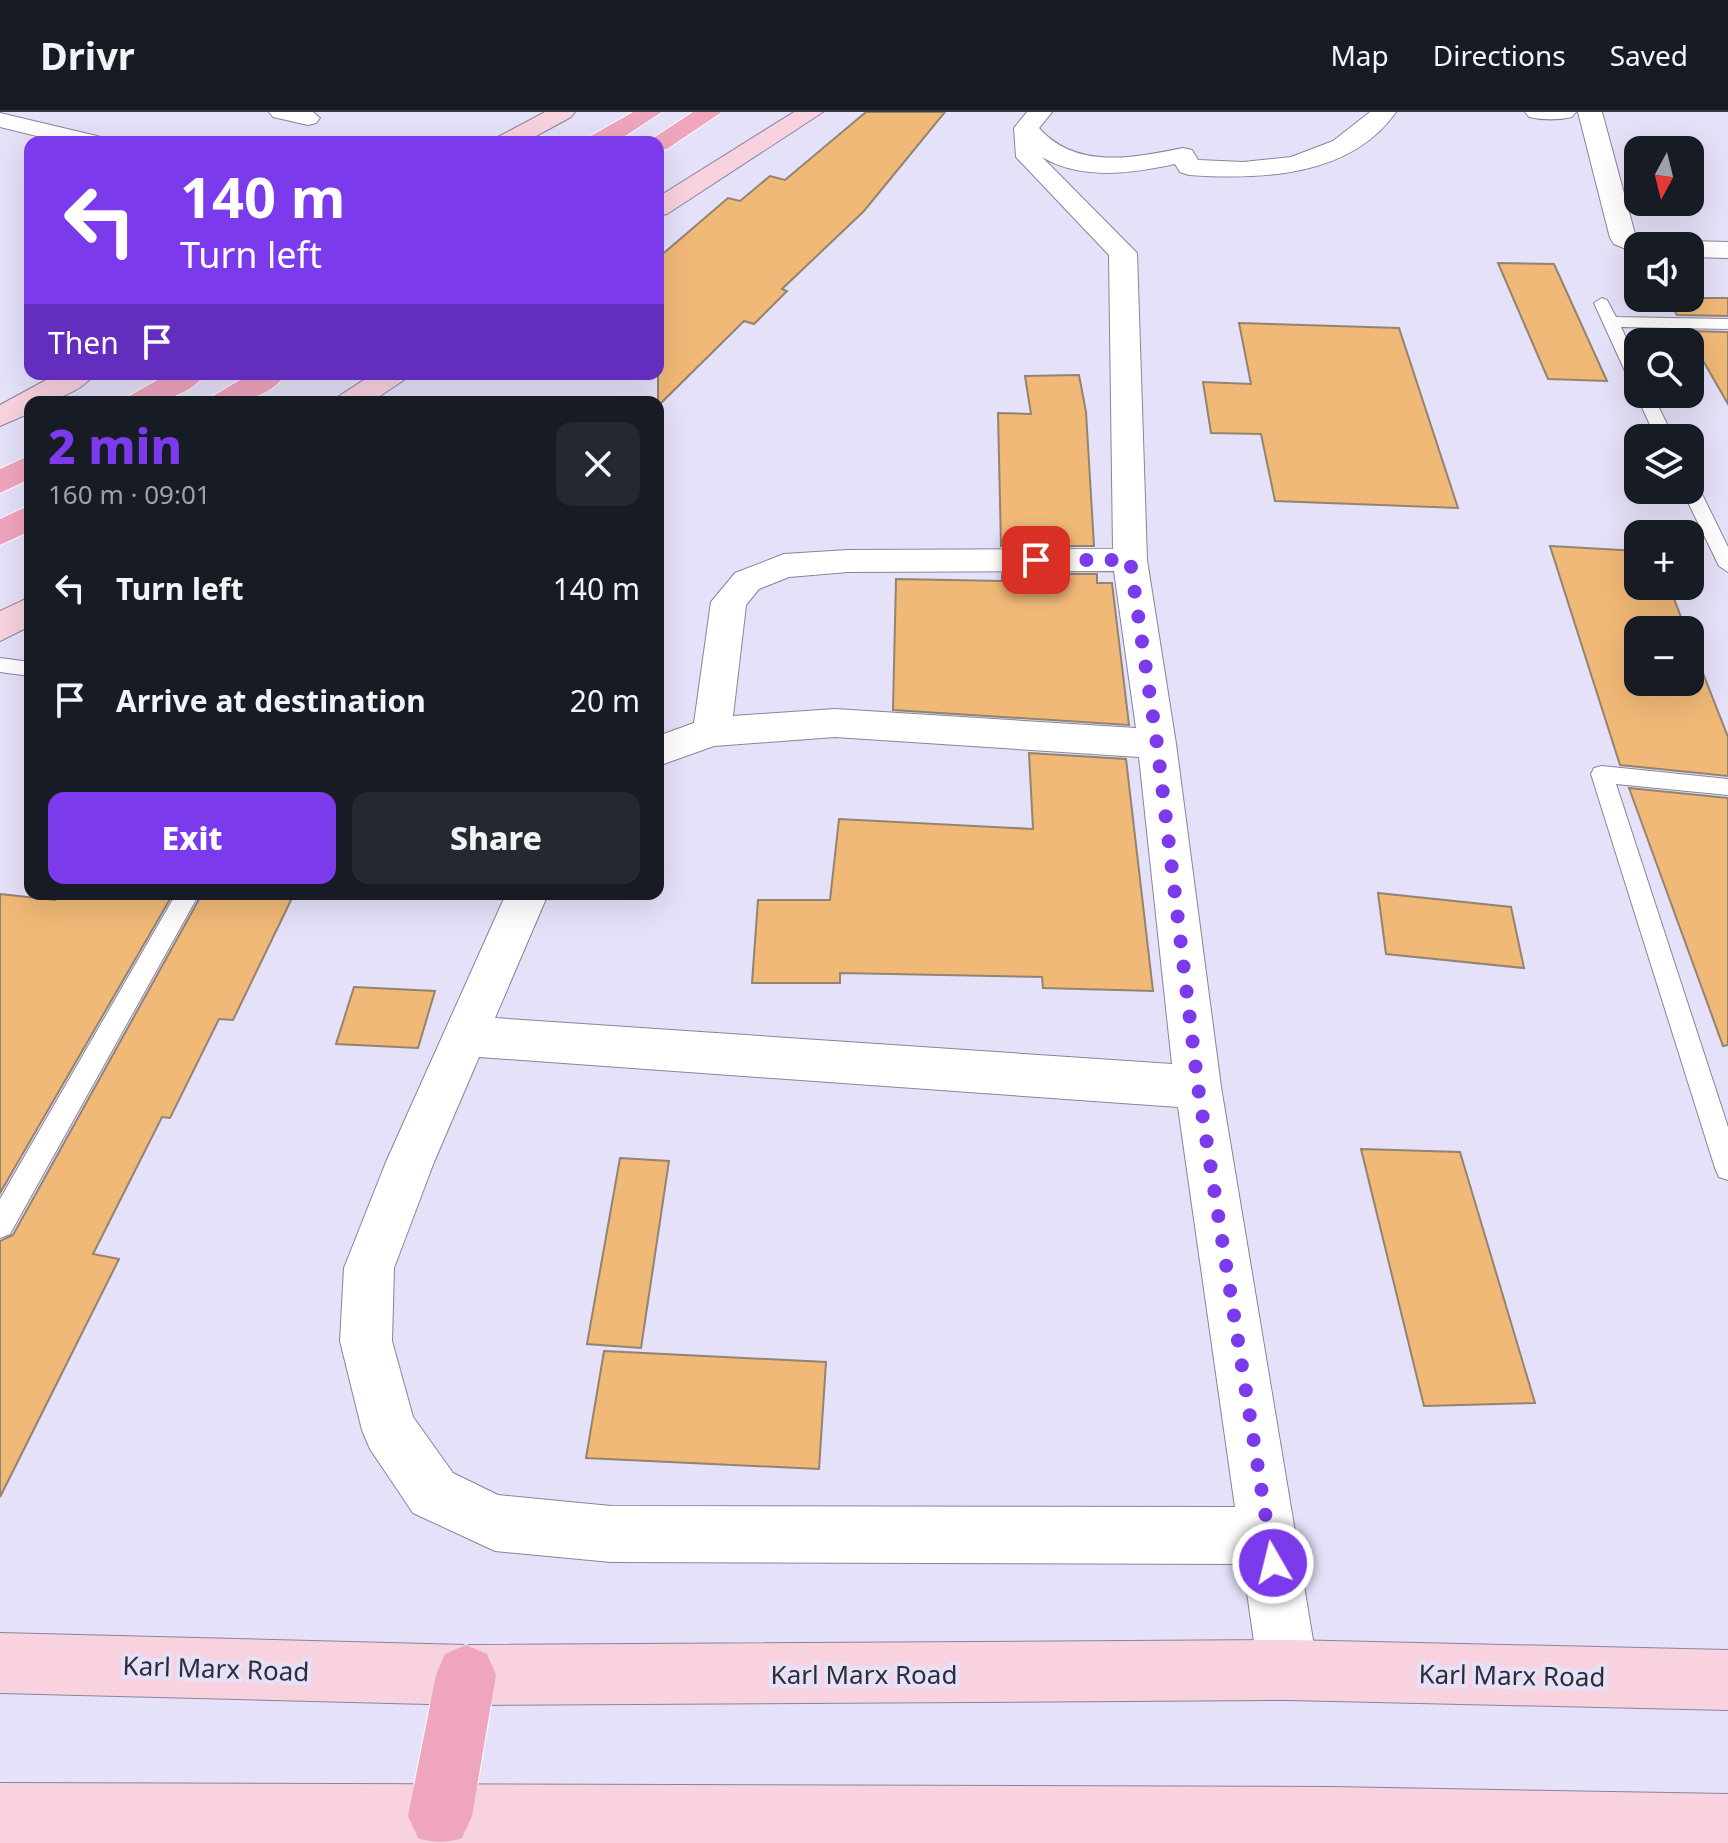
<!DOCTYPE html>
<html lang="en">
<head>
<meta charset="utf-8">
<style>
	:root { --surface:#171b24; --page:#242831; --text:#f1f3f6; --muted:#9ea1a6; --line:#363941; --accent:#7c3aed }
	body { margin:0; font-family:"Noto Sans",sans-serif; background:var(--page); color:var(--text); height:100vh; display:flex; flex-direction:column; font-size:30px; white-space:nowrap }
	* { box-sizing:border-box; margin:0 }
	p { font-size:26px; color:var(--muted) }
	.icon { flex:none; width:44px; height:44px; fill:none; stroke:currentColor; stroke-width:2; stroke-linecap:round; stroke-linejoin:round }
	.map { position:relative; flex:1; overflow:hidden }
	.panel { position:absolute; left:24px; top:284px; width:640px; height:504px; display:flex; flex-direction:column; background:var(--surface); border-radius:16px; box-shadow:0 8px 32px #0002 }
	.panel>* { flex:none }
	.top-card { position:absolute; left:24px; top:24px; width:640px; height:244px; border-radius:16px; box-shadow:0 8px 32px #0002; background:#7c3aed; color:#fff; overflow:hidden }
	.needle { width:52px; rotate:187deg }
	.fabs { position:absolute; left:1624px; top:24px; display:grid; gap:16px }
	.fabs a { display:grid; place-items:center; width:80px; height:80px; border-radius:16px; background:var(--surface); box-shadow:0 8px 32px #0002; font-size:40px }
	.pin { position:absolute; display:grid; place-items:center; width:68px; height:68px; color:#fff; margin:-34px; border-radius:16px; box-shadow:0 4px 12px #0006 }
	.me { position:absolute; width:88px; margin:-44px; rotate:352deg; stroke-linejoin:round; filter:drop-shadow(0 0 6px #0008) }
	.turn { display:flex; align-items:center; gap:28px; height:168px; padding:0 24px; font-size:36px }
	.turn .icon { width:104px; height:104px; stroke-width:2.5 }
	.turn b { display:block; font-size:56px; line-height:68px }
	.then { display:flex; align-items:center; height:76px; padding:0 24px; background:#0003; gap:16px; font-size:30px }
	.round { display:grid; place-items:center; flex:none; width:84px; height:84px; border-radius:16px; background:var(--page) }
	.summary { display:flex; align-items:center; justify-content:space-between; height:136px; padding:0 24px }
	h1 { font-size:48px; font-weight:800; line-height:60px; color:var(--accent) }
	.cta { display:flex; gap:16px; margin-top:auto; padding:16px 24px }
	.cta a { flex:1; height:92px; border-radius:16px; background:var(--accent); color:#fff; font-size:32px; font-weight:800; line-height:92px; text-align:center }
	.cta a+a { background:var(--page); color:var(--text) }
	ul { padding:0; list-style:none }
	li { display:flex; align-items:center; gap:24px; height:112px; padding:0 24px }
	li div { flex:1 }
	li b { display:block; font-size:30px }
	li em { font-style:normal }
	header { display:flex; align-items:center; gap:48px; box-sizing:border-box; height:112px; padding:0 40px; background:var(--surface); border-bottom:2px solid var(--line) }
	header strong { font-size:38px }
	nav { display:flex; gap:44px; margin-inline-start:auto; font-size:28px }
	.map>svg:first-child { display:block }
</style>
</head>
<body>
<header>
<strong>Drivr</strong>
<nav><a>Map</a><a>Directions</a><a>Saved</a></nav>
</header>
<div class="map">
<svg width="1728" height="1731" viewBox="0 0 1728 1731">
	<rect width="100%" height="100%" fill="#e5e1f9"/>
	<path fill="#f1b977" stroke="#938371" stroke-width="2" d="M866 0H945L864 99 782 177 787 179 754 212 744 209 658 294V146L728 86 740 89 770 64 785 68Z
		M1498 151 1554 152 1607 269 1548 267Z
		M1667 186H1728V204L1677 203Z
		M1239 211 1399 216 1458 396 1275 389 1261 322 1211 321 1203 270 1251 272Z
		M1686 219 1728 220V292Z
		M1079 263 1086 300 1094 434H1001L998 301 1031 302 1025 264Z
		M1550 434 1638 439V474H1669L1686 518H1638V570H1690V528L1728 625V664L1620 653Z
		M1002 462H1097V471H1112L1129 613 893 598 896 467 1002 469Z
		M1029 641 1126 647 1153 879 1043 876 1042 865 840 861V871H752L758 788H830L839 707 1033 717Z
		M1629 676 1728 686V933L1723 934Z
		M1378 781 1511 795 1524 856 1386 842Z
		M0 782 55 788 58 782H173L0 1081Z
		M202 782H294L233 908 219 907 170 1006 162 1005 93 1142 119 1147 0 1385V1129L13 1123Z
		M354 875 435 879 418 936 336 932Z
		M1361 1037 1460 1040 1535 1291 1424 1294Z
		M620 1046 669 1049 641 1236 587 1232Z
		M604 1239 826 1250 819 1357 586 1346Z"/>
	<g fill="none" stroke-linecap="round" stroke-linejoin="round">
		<g stroke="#88849a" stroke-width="2">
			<path id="lane" d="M1602 186 1607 188 1616 205 1728 207V217L1621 215 1638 252V275L1630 270 1594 191Z
				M1638 279V282H1652L1674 326H1656L1636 282Z
				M1690 370 1699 376 1728 435V460L1719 454 1682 378H1690Z
				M0 546 30 550V564L0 560Z
				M1602 654 1728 667V683L1616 672 1728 1015V1068L1719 1065 1715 1056 1591 662 1594 656Z
				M176 782H199L10 1122 0 1126V1087Z"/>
		</g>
		<g stroke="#88849a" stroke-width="2">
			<path id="street" d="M269 0H313L320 6 316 11 308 13 273 5Z
				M1027 0H1052L1039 16C1076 58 1134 46 1183 36L1192 38 1198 48 1243 50 1291 45 1333 29 1370 0H1396C1351 65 1260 68 1189 63L1180 60 1175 52C1134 61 1081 69 1042 45L1137 141 1147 448 1176 632 1221 975 1318 1558 1309 1579 1288 1588 1267 1579 1258 1558 1243 1452 611 1450 495 1439 413 1401 370 1337 362 1318 340 1229 344 1156 386 1050 506 782H548L495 906 1172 952 1139 645 835 625 714 634 658 654V624L694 611 711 490 735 461 784 442 848 438 1113 437 1109 143 1016 45 1014 16ZM1114 459 1136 616 835 597 733 604 746 493 759 477 789 465 848 460ZM479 945 1178 995 1235 1395 611 1394 498 1383 453 1361 413 1305 392 1229 394 1156 434 1050Z
				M1525 0H1576L1572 5C1559 8 1542 8 1529 5Z
				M1578 0H1602L1635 122 1651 134H1638V142L1614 132 1610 126Z
				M0 1 101 25 104 30H61L0 15Z
				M1690 129 1728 130V146L1690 145V134H1679Z"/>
		</g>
		<g stroke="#88849a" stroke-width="2">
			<path id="secondary" d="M545 0H575L571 5 525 30H495L498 25Z
				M794 0H823L667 102 658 104V85Z
				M57 262H94C81 281 51 290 30 290V301L0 314V293Z
				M373 262H408L404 268 371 290H335L339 284Z
				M30 485V514L0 529V499Z
				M0 1521 466 1533 1288 1528 1728 1538V1598L1288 1588 466 1593 0 1581Z
				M0 1671 1330 1675 1728 1682V1731H0Z"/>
		</g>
		<g stroke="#fff" stroke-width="2">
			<path id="primary" d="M633 0H662L616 30H586L589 25Z
				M693 0H722L667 37 658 39V30H647Z
				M168 262H205C187 288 153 290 125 290L129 284Z
				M250 262H286C268 288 237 290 209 290L213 284Z
				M30 343V367L0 381V357Z
				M30 393V419L0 433V407Z
				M466 1533 487 1542 496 1563 472 1704 462 1726C447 1731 433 1731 418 1726L408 1704 436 1563 445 1542Z"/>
		</g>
		<use href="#lane" fill="#fff" fill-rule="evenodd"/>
		<use href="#street" fill="#fff" fill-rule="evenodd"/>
		<use href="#secondary" fill="#f8d2de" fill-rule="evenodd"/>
		<use href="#primary" fill="#f0a5be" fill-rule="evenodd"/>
	</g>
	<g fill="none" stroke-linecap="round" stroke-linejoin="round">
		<path stroke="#7c3aed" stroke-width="14" stroke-dasharray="0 25.2" d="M1036 448H1130L1157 632 1198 975 1273 1451"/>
	</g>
	<g text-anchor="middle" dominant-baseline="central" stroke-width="8" stroke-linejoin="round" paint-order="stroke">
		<g font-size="26" fill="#2e2c35" stroke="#e5e1f9">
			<text transform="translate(216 1556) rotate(2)">Karl Marx Road</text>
			<text x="864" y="1562">Karl Marx Road</text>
			<text transform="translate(1512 1563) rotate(1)">Karl Marx Road</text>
		</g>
	</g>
</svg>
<div class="fabs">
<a><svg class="needle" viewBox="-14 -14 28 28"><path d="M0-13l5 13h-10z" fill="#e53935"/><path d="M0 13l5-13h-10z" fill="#9ea1a6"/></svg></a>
<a><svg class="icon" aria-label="sound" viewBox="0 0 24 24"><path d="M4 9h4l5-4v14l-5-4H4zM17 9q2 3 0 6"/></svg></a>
<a><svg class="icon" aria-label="search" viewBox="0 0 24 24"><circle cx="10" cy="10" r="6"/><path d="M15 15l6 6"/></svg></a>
<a><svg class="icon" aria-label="layers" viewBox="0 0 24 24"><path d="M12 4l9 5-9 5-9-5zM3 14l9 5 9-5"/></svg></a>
<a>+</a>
<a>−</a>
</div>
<div class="pin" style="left:1036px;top:448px;background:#d93025"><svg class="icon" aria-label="arrive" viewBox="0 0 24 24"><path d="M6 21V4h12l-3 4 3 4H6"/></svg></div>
<svg class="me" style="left:1273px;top:1451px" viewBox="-20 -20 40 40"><circle r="17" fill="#7c3aed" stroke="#fff" stroke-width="3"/><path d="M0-11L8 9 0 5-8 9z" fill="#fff"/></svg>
<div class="top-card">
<div class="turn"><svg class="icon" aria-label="left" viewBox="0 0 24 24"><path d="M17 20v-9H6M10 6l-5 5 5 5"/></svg><div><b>140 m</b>Turn left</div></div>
<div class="then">Then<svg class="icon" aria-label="arrive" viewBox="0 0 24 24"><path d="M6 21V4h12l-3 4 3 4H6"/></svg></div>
</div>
<section class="panel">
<div class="summary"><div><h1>2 min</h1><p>160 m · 09:01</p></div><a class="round"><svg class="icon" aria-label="close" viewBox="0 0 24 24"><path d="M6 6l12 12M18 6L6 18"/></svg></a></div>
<ul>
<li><svg class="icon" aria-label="left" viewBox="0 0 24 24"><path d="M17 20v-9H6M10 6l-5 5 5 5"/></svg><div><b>Turn left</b></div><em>140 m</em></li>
<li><svg class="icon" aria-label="arrive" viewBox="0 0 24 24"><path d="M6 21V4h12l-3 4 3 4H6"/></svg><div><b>Arrive at destination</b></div><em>20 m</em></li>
</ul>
<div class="cta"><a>Exit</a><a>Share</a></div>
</section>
</div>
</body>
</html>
